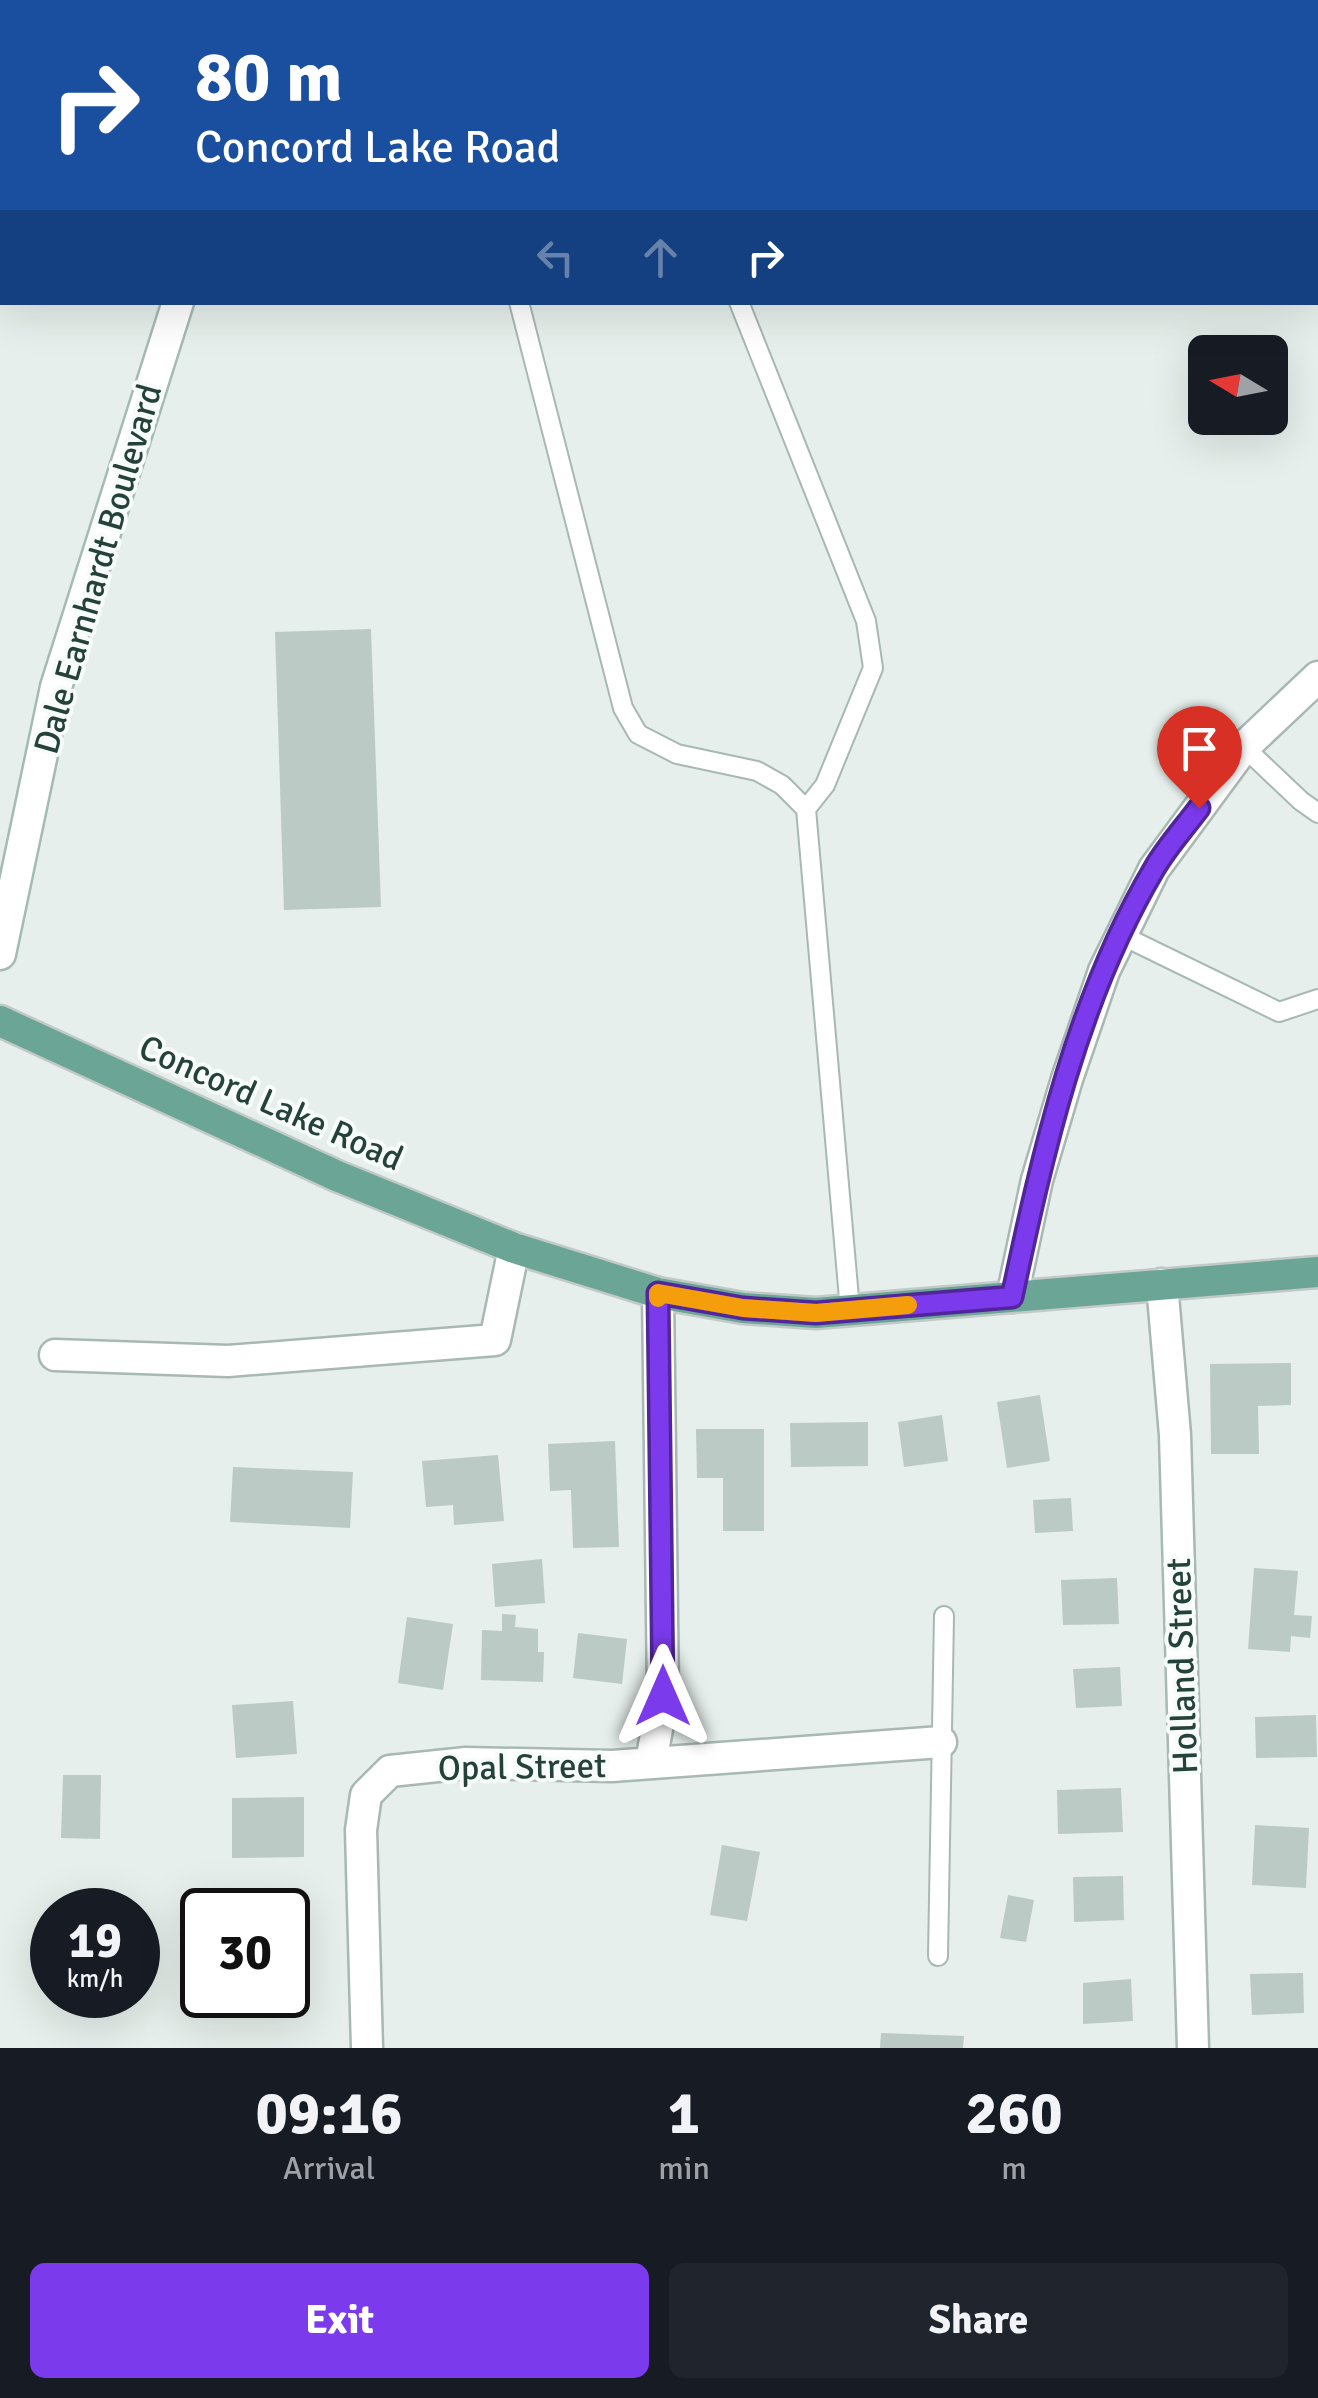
<!DOCTYPE html>
<html lang="en">
<head>
<meta charset="utf-8">
<style>
	:root { --surface:#171b24; --page:#20242c; --text:#f1f3f6; --muted:#9ea1a6; --accent:#7c3aed }
	body { margin:0; font-family:Signika,sans-serif; background:var(--page); color:var(--text); height:100vh; display:flex; flex-direction:column; font-size:38px; white-space:nowrap }
	* { box-sizing:border-box; margin:0 }
	p { font-size:32px; color:var(--muted) }
	.icon { flex:none; width:55px; height:55px; fill:none; stroke:currentColor; stroke-width:2; stroke-linecap:round; stroke-linejoin:round }
	.map { position:relative; height:2048px; overflow:hidden }
	.panel { display:flex; flex-direction:column; background:var(--surface); flex:1 }
	.panel>* { flex:none }
	.guide { position:absolute; left:0px; top:0px; width:1320px; height:305px; box-shadow:0 10px 40px #0002; background:#1a4fa0; color:#fff; overflow:hidden }
	.needle { width:65px; rotate:280deg }
	.fabs { position:absolute; left:1188px; top:335px; display:grid; gap:20px }
	.fabs a { display:grid; place-items:center; width:100px; height:100px; border-radius:15px; background:var(--surface); box-shadow:0 10px 40px #0002; font-size:50px }
	.speed { position:absolute; left:30px; top:1888px; display:flex; gap:20px; font-size:50px; font-weight:700; text-align:center }
	.speed>* { display:grid; place-content:center; width:130px; height:130px; border-radius:50%; background:var(--surface); box-shadow:0 10px 40px #0002; line-height:1 }
	.speed small { font-size:25px; font-weight:400 }
	.speed .limit { border:5px solid #111; border-radius:15px; background:#fff; color:#111 }
	.pin { position:absolute; display:grid; place-items:center; width:85px; height:85px; color:#fff; margin:-102px -42px; border-radius:50% 50% 50% 0; rotate:-45deg; box-shadow:0 0 10px #0007 }
	.pin .icon { rotate:45deg }
	.me { position:absolute; width:110px; margin:-55px; rotate:0deg; stroke-linejoin:round; filter:drop-shadow(0 0 8px #0008) }
	.turn { display:flex; align-items:center; gap:35px; height:210px; padding:0 30px; font-size:45px }
	.turn .icon { width:130px; height:130px; stroke-width:2.5 }
	.turn b { display:block; font-size:70px; line-height:85px }
	.lanes { display:flex; align-items:center; height:95px; padding:0 30px; background:#0003; justify-content:center; gap:50px; direction:ltr }
	.lanes .off { opacity:.35 }
	.eta { display:flex; justify-content:space-evenly; align-items:center; height:170px; text-align:center }
	.eta b { font-size:60px; font-weight:700; line-height:70px }
	.action { display:flex; gap:20px; margin-top:auto; padding:20px 30px }
	.action a { flex:1; height:115px; border-radius:15px; background:var(--accent); color:#fff; font-size:40px; font-weight:700; line-height:115px; text-align:center }
	.action a+a { background:var(--page); color:var(--text) }
	.map>svg:first-child { display:block }
</style>
</head>
<body>
<div class="map">
<svg width="1318" height="2048" viewBox="0 0 1318 2048">
	<rect width="100%" height="100%" fill="#e6efeb"/>
	<path fill="#bbcac4" d="M371 629 381 907 284 910 275 632Z
		M1291 1363V1405L1258 1406 1259 1454H1211L1210 1364Z
		M1040 1395 1050 1461 1007 1468 997 1402Z
		M942 1415 948 1461 904 1467 898 1422Z
		M868 1422V1466L791 1467 790 1423Z
		M696 1429H764V1531H723V1478H697Z
		M615 1441 619 1547 573 1548 571 1490 550 1491 548 1444Z
		M498 1455 504 1521 454 1525 453 1505 426 1507 422 1461Z
		M233 1467 353 1472 350 1528 230 1522Z
		M1071 1498 1073 1531 1035 1533 1033 1500Z
		M542 1559 545 1603 495 1607 492 1564Z
		M1254 1568 1298 1571 1294 1615 1312 1616 1310 1638 1291 1636 1290 1652 1248 1649Z
		M1117 1578 1119 1624 1063 1625 1061 1580Z
		M502 1614 516 1615 515 1627 538 1629V1652H544L543 1682 481 1680 482 1630 502 1631Z
		M407 1617 453 1624 443 1690 398 1683Z
		M578 1633 627 1639 622 1684 573 1678Z
		M1120 1667 1122 1706 1076 1708 1073 1669Z
		M293 1701 297 1754 236 1758 232 1705Z
		M1316 1715 1317 1757 1256 1758 1255 1717Z
		M63 1775H101L100 1839 61 1838Z
		M1121 1788 1123 1832 1058 1834 1057 1790Z
		M304 1797V1857L232 1858V1798Z
		M1255 1825 1309 1828 1306 1888 1252 1885Z
		M722 1845 760 1852 747 1921 710 1915Z
		M1123 1876 1124 1920 1074 1922 1073 1877Z
		M1008 1895 1034 1900 1026 1942 1000 1938Z
		M1303 1973 1304 2013 1252 2015 1250 1974Z
		M1131 1979 1133 2021 1083 2024V1983Z
		M881 2033 964 2036 963 2048H880Z"/>
	<g fill="none" stroke-linecap="round" stroke-linejoin="round">
		<g stroke="#a8b8b2" stroke-width="22">
			<path id="lane" d="M519 302 623 708 638 734 677 754 757 771 782 785 806 809 850 1310
				M739 302 866 621 873 668 825 785 806 809
				M1244 747 1301 801 1318 813
				M1121 935 1279 1012 1318 999
				M938 1956 944 1616"/>
		</g>
		<g stroke="#a8b8b2" stroke-width="35">
			<path id="street" d="M1162 1284 1175 1435 1193 2048
				M1012 1297 1037 1180 1067 1079 1104 971 1154 869 1244 747 1318 677
				M55 1355 228 1361 495 1340 514 1248
				M651 1762 663 1696 658 1293
				M367 2048 361 1830 366 1795 390 1771 466 1763 612 1766 941 1742"/>
		</g>
		<g stroke="#a4bbb3" stroke-width="35">
			<path id="secondary" d="M294 2 295 0
				M0 954 56 687 178 302"/>
		</g>
		<g stroke="#c2cac8" stroke-width="35">
			<path id="primary" d="M0 1021 337 1176 514 1248 658 1293 743 1308 816 1313 1318 1272"/>
		</g>
		<use href="#lane" stroke="#fff" stroke-width="18"/>
		<use href="#street" stroke="#fff" stroke-width="30"/>
		<use href="#secondary" stroke="#fff" stroke-width="30"/>
		<use href="#primary" stroke="#6aa596" stroke-width="30"/>
	</g>
	<g fill="none" stroke-linecap="round" stroke-linejoin="round">
		<g stroke="#51269a" stroke-width="25">
			<path id="route" d="M663 1696 658 1293 743 1308 816 1313 1012 1297C1043 1152 1077 999 1154 869 1166 848 1184 828 1199 808"/>
		</g>
		<use href="#route" stroke="#7c3aed" stroke-width="18"/>
		<path stroke="#f59e0b" stroke-width="18" d="M658 1298V1293L743 1308 816 1313 908 1305"/>
	</g>
	<g text-anchor="middle" dominant-baseline="central" stroke-width="8" stroke-linejoin="round" paint-order="stroke">
		<g font-size="35" fill="#24423a" stroke="#f7fbf9">
			<text transform="translate(98 569) rotate(-74)">Dale Earnhardt Boulevard</text>
			<text transform="translate(271 1103) rotate(24)">Concord Lake Road</text>
			<text transform="translate(1182 1666) rotate(-92)">Holland Street</text>
			<text transform="translate(522 1767) rotate(-1)">Opal Street</text>
		</g>
	</g>
</svg>
<div class="fabs">
<a><svg class="needle" viewBox="-14 -14 28 28"><path d="M0-13l5 13h-10z" fill="#e53935"/><path d="M0 13l5-13h-10z" fill="#9ea1a6"/></svg></a>
</div>
<div class="speed"><div>19<small>km/h</small></div><div class="limit">30</div></div>
<div class="pin" style="left:1199px;top:808px;background:#d93025"><svg class="icon" aria-label="arrive" viewBox="0 0 24 24"><path d="M6 21V4h12l-3 4 3 4H6"/></svg></div>
<svg class="me" style="left:663px;top:1696px" viewBox="-20 -20 40 40"><path d="M0-17L14 15 0 8-14 15z" fill="#7c3aed" stroke="#fff" stroke-width="4"/></svg>
<div class="guide">
<div class="turn"><svg class="icon" aria-label="right" viewBox="0 0 24 24"><path d="M7 20v-9h11M14 6l5 5-5 5"/></svg><div><b>80 m</b>Concord Lake Road</div></div>
<div class="lanes"><svg class="icon off" aria-label="left" viewBox="0 0 24 24"><path d="M17 20v-9H6M10 6l-5 5 5 5"/></svg><svg class="icon off" aria-label="ahead" viewBox="0 0 24 24"><path d="M12 20V5M6 11l6-6 6 6"/></svg><svg class="icon" aria-label="right" viewBox="0 0 24 24"><path d="M7 20v-9h11M14 6l5 5-5 5"/></svg></div>
</div>
</div>
<section class="panel">
<div class="eta">
<div><b>09:16</b><p>Arrival</p></div>
<div><b>1</b><p>min</p></div>
<div><b>260</b><p>m</p></div>
</div>
<div class="action"><a>Exit</a><a>Share</a></div>
</section>
</body>
</html>
